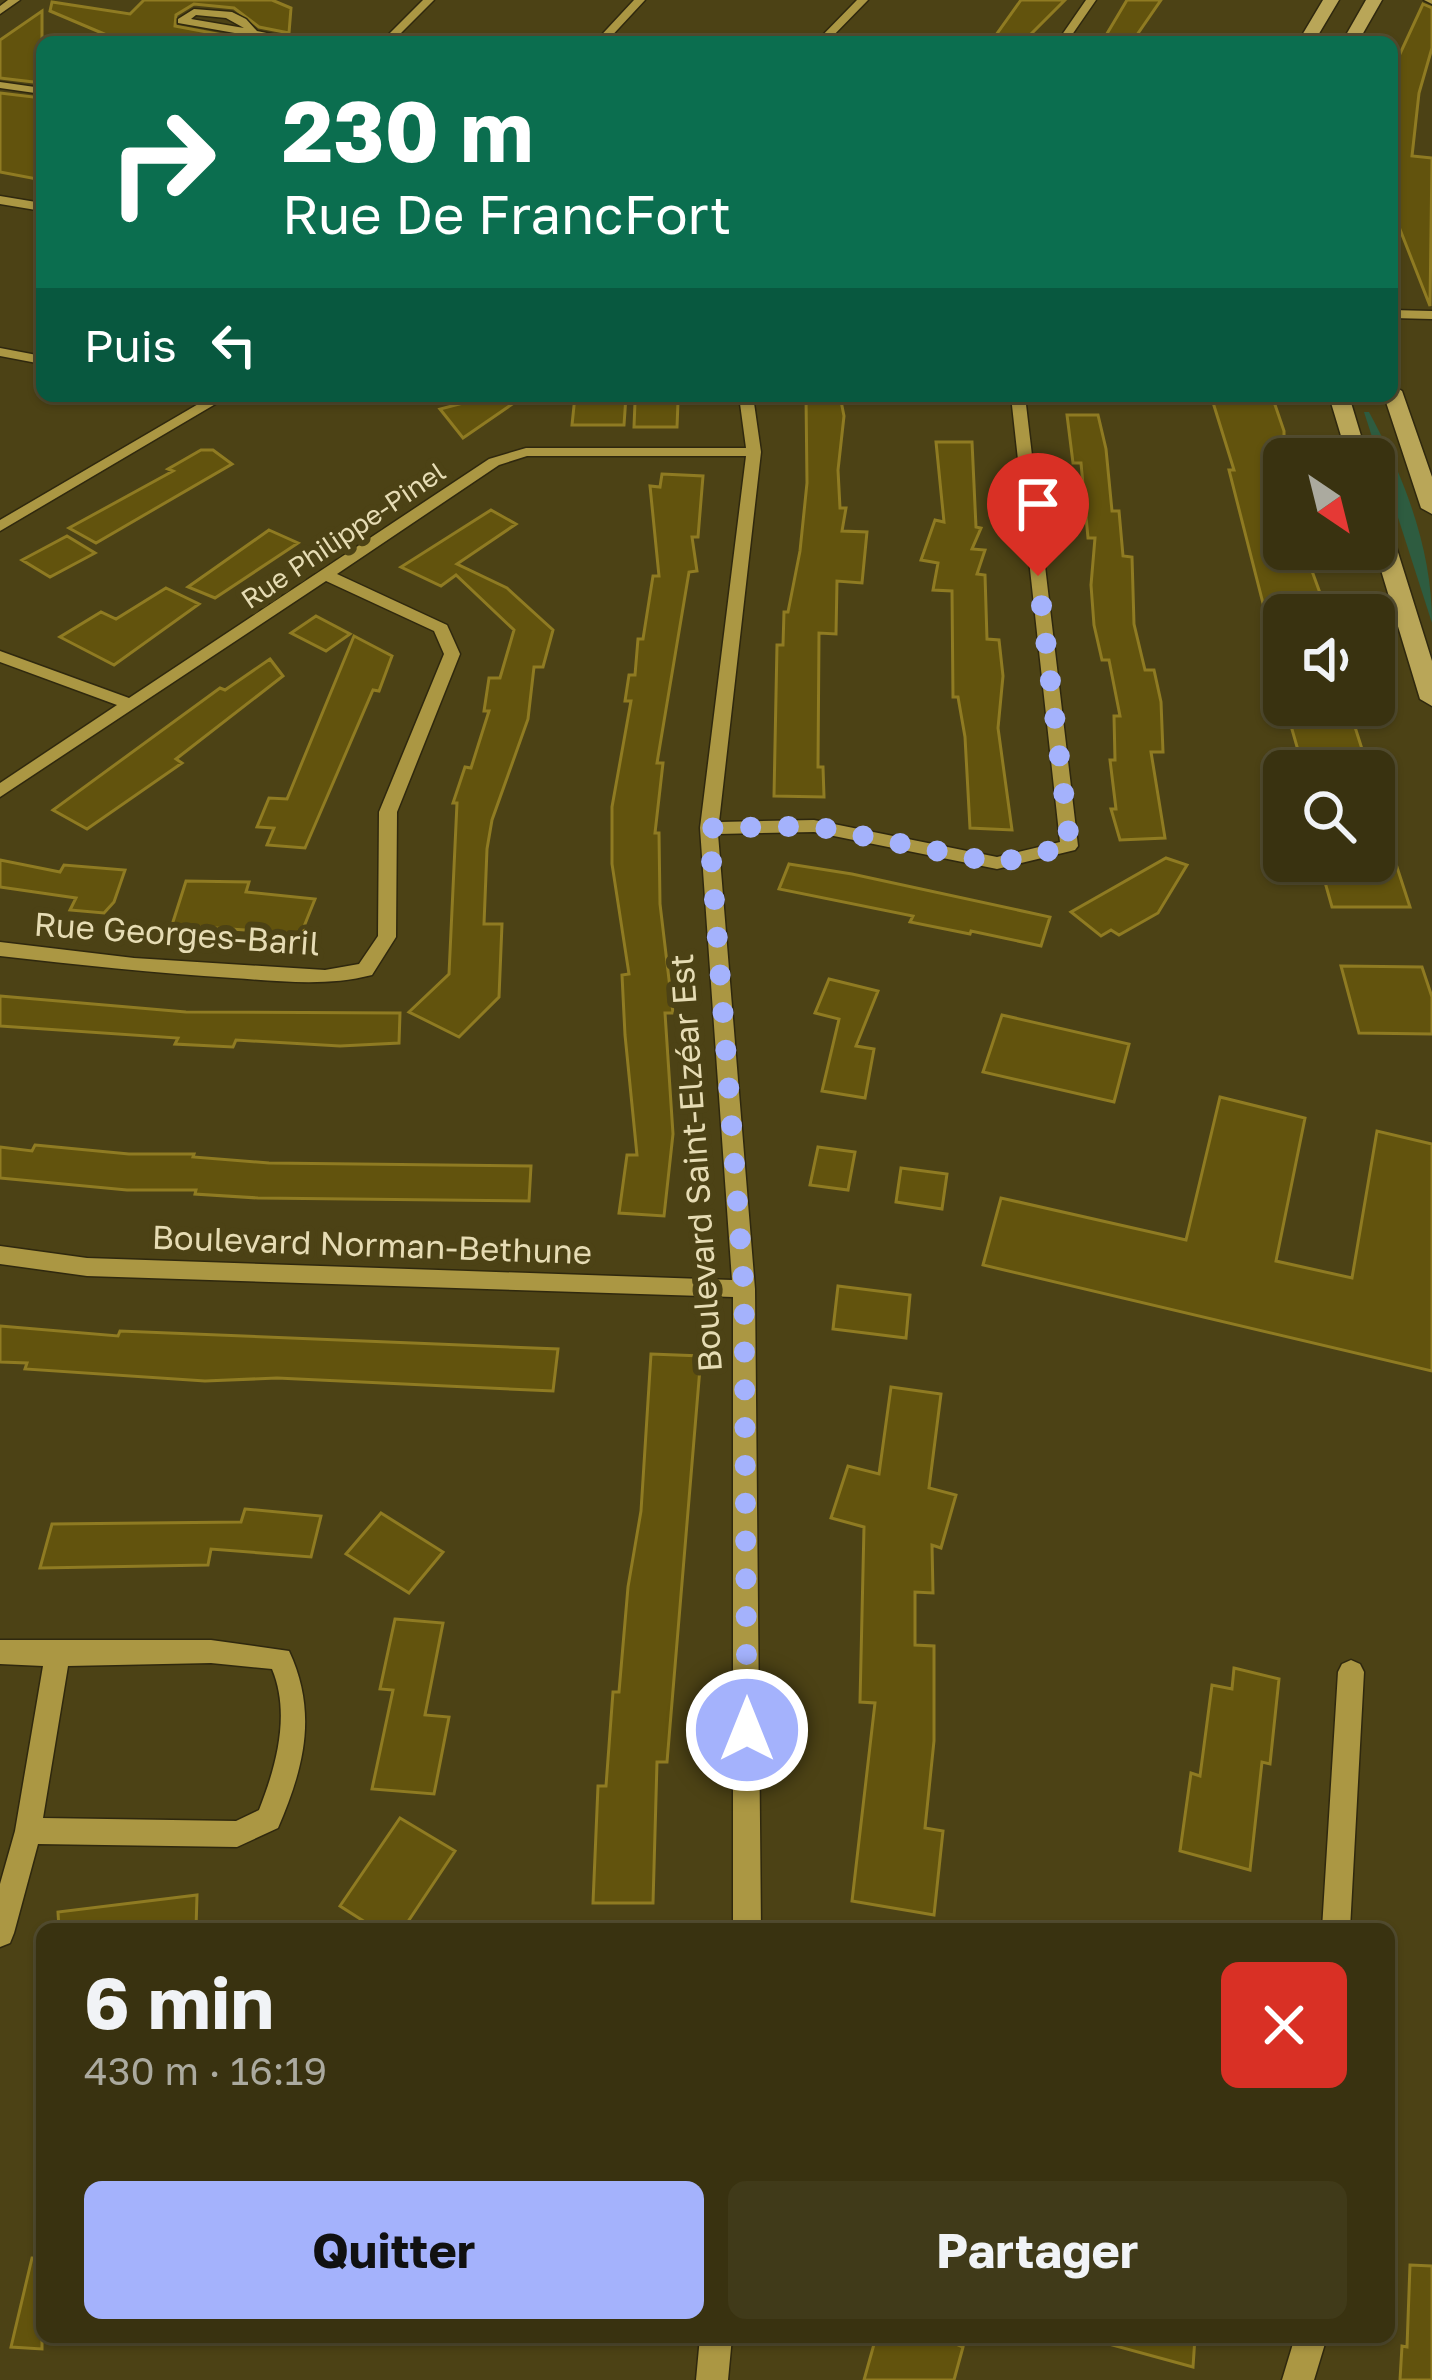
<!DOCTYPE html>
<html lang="fr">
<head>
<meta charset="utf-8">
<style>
	:root { --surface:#393210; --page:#403a19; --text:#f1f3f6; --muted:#abaa9f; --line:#534d30; --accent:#a4b2fc }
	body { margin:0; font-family:"Golos Text",sans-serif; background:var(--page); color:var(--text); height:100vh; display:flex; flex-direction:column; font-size:45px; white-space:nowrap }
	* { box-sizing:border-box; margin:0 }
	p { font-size:39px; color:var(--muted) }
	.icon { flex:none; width:66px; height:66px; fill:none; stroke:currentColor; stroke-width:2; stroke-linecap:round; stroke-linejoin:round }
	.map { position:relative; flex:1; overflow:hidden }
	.drawer { position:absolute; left:36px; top:1923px; width:1359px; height:420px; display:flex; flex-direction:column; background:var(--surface); border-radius:18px; box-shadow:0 3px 9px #0004,0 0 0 3px var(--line) }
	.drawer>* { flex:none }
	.hud { position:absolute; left:36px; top:36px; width:1362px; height:366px; border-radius:18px; box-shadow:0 3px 9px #0004,0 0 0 3px var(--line); background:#0b6e4f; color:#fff; overflow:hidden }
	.needle { width:78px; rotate:145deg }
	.tools { position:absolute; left:1263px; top:438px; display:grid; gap:24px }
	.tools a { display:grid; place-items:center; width:132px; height:132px; border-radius:18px; background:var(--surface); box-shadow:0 3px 9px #0004,0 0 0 3px var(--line); font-size:60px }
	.pin { position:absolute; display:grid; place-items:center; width:102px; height:102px; color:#fff; margin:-123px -51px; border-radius:50% 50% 50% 0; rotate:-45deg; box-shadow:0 0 12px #0007 }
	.pin .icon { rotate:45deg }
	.me { position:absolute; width:132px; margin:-66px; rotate:0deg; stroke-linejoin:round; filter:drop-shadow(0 0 9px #0008) }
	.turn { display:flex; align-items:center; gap:42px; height:252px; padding:0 48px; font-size:54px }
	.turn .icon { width:156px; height:156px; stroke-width:2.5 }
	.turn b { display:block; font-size:84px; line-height:102px }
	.then { display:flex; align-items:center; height:114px; padding:0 48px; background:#0003; gap:24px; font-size:45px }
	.round { display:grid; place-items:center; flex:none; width:126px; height:126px; border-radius:18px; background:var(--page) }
	.headline { display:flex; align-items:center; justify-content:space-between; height:204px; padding:0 48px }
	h1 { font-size:72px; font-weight:700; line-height:90px }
	.action { display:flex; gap:24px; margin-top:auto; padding:24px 48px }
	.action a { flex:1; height:138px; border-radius:18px; background:var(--accent); color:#111; font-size:48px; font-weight:700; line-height:138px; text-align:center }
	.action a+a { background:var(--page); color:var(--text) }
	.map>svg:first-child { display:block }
</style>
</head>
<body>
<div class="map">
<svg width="1432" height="2380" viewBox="0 0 1432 2380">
	<rect width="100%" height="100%" fill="#4c4215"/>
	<path fill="#2e5c40" d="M1364 412H1369C1404 477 1432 548 1432 623Z"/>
	<path fill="#62530d" stroke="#8f7b22" stroke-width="3" d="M144 0H272L291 8 289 33 259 27 234 8 194 4 176 15 175 26 260 42H123L50 11 52 2 130 14Z
		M1021 0H1065L1023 42H991Z
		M1127 0H1161L1132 42H1102Z
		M1423 4 1432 8V48L1419 93 1412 156 1432 158 1430 306 1392 209V71Z
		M42 11V83L0 78V40Z
		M0 93 42 98V180L0 172Z
		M490 396H524L463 438 440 409Z
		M575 396H626L624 425H572Z
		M806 396H840L844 416 838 470 840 508H846L842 531 867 532 862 583 837 581 836 634 819 633 818 767H823L824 797 774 796 777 645H783L784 612H788L800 551 807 483Z
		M1211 396H1272L1284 431V549H1304L1328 615H1266L1229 470H1234Z
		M635 402H678L677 427H634Z
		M1067 415H1098L1106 449 1112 511H1119L1123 556 1132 557 1134 624 1145 670H1154L1161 702 1163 752H1151L1165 838 1120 840 1111 809H1116L1110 760H1115L1114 716H1120L1109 660H1102L1094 625 1091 585 1095 538H1088L1081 463H1073Z
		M936 442H972L976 527 981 528 972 549 985 550 977 574 985 575 987 639 999 640 1003 676 998 728 1012 830 970 828 965 737 958 697H953L952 591 933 590 938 563 921 560 935 520 944 522Z
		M201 450H213L232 464 96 543 69 528 173 471 168 469Z
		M662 474 703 476 698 537H692L697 571 689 572 657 763H663L655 833H659L660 904 673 1013H665L673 1134 664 1216 619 1213 627 1155H637L625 1035 622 975 629 974 612 864V807L631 701H625L629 675H635L638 639H643L653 576H659L650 486 660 487Z
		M491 510 516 524 457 564 507 588 553 630 543 667H534L528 719 492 820 487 849 484 924H502L499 997 459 1037 409 1012 449 974 457 803H453L465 767 471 768 489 711H484L489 678H500L514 630 456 575 441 586 401 567Z
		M269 530 298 543 215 598 188 587Z
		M67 536 95 553 50 577 22 560Z
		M166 588 199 604 114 665 60 637 101 612 116 619Z
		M316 616 350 634 326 651 291 633Z
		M354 636 392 656 379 691 373 690 305 848 267 845 274 828 257 827 269 798 287 799Z
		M270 659 283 676 176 759 182 763 87 829 53 810 220 688 225 690Z
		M1285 705H1348L1369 771H1304Z
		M1166 858 1187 865 1158 913 1119 935 1111 930 1101 936 1071 912Z
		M0 860 60 872 64 865 125 870 114 902 104 913 70 910 76 898 0 887Z
		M1319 861H1395L1410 907H1332Z
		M789 864 852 874 1050 917 1041 946 971 931 970 934 910 922 913 916 779 889Z
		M186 881 249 882 246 892 315 899 301 934 172 925Z
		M1341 966 1422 967 1432 997V1034L1359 1033Z
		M829 979 878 991 856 1046 874 1049 865 1098 822 1091 839 1019 815 1013Z
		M0 996 186 1012 400 1013 399 1043 340 1046 236 1040 233 1047 175 1044 178 1038 0 1026Z
		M1002 1015 1129 1044 1114 1102 983 1072Z
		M1220 1097 1305 1118 1276 1261 1352 1278 1377 1131 1432 1144V1371L983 1265 1001 1198 1186 1240Z
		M35 1145 129 1154H194L193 1157 269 1163 531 1166 529 1201 258 1198 195 1194 196 1190H127L0 1178V1147L32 1151Z
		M818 1147 855 1152 848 1190 810 1185Z
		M901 1168 947 1174 942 1209 896 1202Z
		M838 1286 910 1295 906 1338 833 1329Z
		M0 1326 118 1336 120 1331 558 1349 553 1391 277 1378 205 1381 25 1369 27 1363 0 1362Z
		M651 1354 701 1356 667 1762H657L653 1903H593L598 1786H606L613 1692H619L628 1587 641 1511Z
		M891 1387 941 1394 929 1488 956 1495 941 1548 932 1545 933 1593 915 1592V1645L934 1646V1741L925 1828 943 1831 934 1915 852 1901 875 1703 860 1702 864 1527 831 1518 848 1466 879 1474Z
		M245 1509 321 1516 311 1557 211 1549 208 1565 40 1568 52 1524 241 1522Z
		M381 1513 443 1552 409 1593 346 1554Z
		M395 1619 443 1623 425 1715 449 1717 434 1794 372 1789 393 1690 380 1689Z
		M1234 1668 1279 1679 1270 1764 1262 1762 1250 1870 1180 1851 1191 1773 1200 1776 1212 1685 1232 1689Z
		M400 1818 455 1851 403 1929H376L340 1906Z
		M197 1895 196 1929H59L58 1912Z
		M32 2258 42 2259V2349L11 2347Z
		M1410 2265 1432 2266V2380H1400L1402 2346 1407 2347Z
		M876 2337H940L963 2347 954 2380H864Z
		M1113 2337H1195L1193 2367 1112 2345Z"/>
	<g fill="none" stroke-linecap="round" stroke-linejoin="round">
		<g stroke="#2f280e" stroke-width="3">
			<path id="minor" d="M8 0H20L0 14V6Z
				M423 0H434L392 42H381Z
				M634 0H645L606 42H595Z
				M857 0H868L827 42H816Z
				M1086 0H1096L1067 42H1057Z
				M1424 0H1432V4Z
				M194 9 232 12 246 19 257 31 310 42H286L178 23V19ZM196 15 226 18 244 28 191 19Z
				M0 82 42 88V94L0 88Z
				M0 196 42 203V211L0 204Z
				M1392 310 1432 311V319L1392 318Z
				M0 348 42 356V364L0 356Z
				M212 396H229L0 531V520Z
				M739 396H753L761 452 719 822 814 820 997 857 1060 842 1011 396H1025L1078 846 1075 850 997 869 814 832 718 834 755 1289 761 1929H733V1297L87 1276 0 1264V1246L87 1258 732 1280 700 828 746 456H527L499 465 337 574 447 625 460 654 397 812 396 937 372 975C325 987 280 981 233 978 155 973 78 965 0 956V942L134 958 325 970 359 964 378 936 379 812 444 654 434 631 326 581 0 797V783L117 705 0 662V651L129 698 489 459 526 448H746Z
				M0 1640H211L289 1651C318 1713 304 1768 278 1828L237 1847 38 1844 14 1933 10 1943 0 1947V1884L15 1831 43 1666 0 1664ZM211 1663 272 1669C291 1714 276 1767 259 1810L236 1821 43 1818 68 1666Z
				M1351 1660 1360 1664 1364 1672 1350 1929H1322L1338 1672 1342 1664Z
				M700 2337H732L728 2380H696Z
				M1295 2337H1327L1314 2380H1282Z"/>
		</g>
		<g stroke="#2f280e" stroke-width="3">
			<path id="major" d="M1323 0H1339L1314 42H1298Z
				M1366 0H1382L1358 42H1342Z
				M1392 385 1402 391 1432 477V514L1421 508 1384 396H1392Z
				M1329 396H1349L1368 459H1348Z
				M1374 505 1385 511 1432 661V706L1420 699 1374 547Z"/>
		</g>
		<use href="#minor" fill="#ab9743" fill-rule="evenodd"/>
		<use href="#major" fill="#b9a658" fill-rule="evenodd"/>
	</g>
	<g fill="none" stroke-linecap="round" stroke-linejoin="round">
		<path stroke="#a4b2fc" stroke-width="21" stroke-dasharray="0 37.8" d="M747 1730 744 1289 709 828 814 826 997 863 1070 846 1038 576"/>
	</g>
	<g text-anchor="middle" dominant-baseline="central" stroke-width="12" stroke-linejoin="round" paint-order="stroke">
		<g font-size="27" fill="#e6dcb4" stroke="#4c4215">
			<text transform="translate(343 535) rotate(-34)">Rue Philippe-Pinel</text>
		</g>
		<g font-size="33" fill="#e6dcb4" stroke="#4c4215">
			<text transform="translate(177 933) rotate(4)">Rue Georges-Baril</text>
			<text transform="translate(695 1163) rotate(-94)">Boulevard Saint-Elzéar Est</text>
			<text transform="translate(372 1244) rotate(2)">Boulevard Norman-Bethune</text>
		</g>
	</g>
</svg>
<div class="tools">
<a><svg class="needle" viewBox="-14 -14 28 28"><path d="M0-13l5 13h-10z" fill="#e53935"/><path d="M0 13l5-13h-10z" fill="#abaa9f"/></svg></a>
<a><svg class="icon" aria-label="sound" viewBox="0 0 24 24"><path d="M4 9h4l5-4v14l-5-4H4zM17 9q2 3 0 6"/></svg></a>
<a><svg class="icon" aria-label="search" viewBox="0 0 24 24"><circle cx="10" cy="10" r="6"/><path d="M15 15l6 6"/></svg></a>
</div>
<div class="pin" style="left:1038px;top:576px;background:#d93025"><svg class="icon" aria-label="arrive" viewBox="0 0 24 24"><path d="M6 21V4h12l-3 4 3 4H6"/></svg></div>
<svg class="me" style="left:747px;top:1730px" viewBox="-20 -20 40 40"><circle r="17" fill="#a4b2fc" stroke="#fff" stroke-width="3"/><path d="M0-11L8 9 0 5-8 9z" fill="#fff"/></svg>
<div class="hud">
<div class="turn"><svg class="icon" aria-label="right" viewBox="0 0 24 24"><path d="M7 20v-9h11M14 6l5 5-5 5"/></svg><div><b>230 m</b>Rue De FrancFort</div></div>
<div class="then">Puis<svg class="icon" aria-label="left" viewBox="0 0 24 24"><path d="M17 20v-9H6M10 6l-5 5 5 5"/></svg></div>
</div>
<section class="drawer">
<div class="headline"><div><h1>6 min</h1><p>430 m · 16:19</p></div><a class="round" style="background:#d93025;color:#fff"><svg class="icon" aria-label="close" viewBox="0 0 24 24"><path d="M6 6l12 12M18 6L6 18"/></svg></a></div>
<div class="action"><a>Quitter</a><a>Partager</a></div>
</section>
</div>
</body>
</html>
